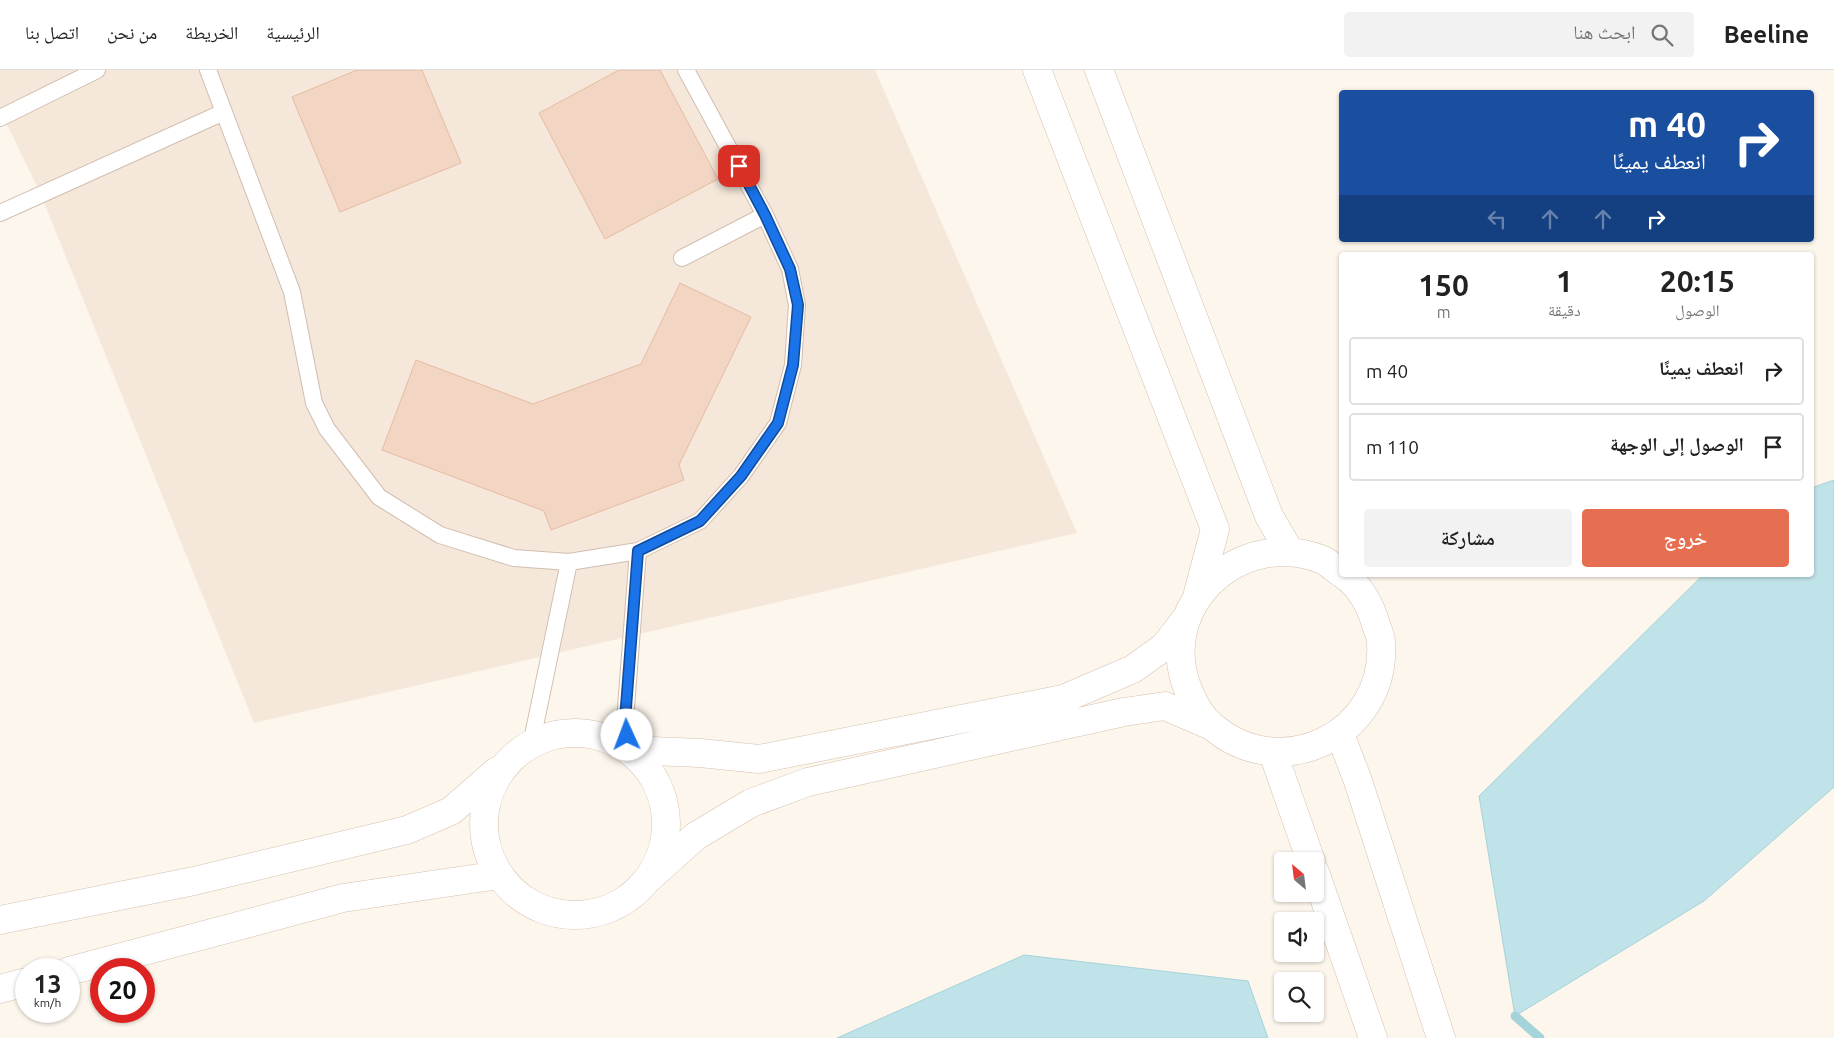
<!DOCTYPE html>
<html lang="ar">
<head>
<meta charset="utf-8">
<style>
	:root { --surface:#fff; --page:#f2f2f2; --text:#222; --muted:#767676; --line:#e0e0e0; --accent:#e76f51 }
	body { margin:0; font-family:Ubuntu,"Noto Naskh Arabic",sans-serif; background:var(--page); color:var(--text); direction:rtl; height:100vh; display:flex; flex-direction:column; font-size:19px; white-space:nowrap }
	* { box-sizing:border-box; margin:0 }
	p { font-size:16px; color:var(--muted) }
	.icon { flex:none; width:28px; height:28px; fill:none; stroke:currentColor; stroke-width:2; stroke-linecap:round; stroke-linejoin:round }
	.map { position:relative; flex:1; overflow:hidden; direction:ltr }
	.details { position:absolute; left:1339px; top:182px; width:475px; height:325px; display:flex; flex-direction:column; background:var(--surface); border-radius:5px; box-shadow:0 1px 4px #0004; direction:rtl }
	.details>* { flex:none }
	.banner { position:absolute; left:1339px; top:20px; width:475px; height:152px; border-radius:5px; box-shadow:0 1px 4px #0004; direction:rtl; background:#1a4fa0; color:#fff; overflow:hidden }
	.needle { width:32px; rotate:332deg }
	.buttons { position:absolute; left:1274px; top:782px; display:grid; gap:10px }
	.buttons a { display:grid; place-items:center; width:50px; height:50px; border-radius:5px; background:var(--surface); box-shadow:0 1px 4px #0004; font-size:25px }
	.speed { position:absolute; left:15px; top:888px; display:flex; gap:10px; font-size:25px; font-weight:700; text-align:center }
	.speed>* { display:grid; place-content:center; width:65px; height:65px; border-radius:50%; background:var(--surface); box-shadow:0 1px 4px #0004; line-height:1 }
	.speed small { font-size:12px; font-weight:400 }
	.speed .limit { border:8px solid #d22; background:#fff; color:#111 }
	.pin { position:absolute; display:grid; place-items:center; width:42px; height:42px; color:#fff; margin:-21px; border-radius:10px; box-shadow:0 2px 8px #0006 }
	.me { position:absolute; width:55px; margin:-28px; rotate:358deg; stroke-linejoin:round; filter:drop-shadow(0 0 4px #0008) }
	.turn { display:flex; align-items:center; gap:18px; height:105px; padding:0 25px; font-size:22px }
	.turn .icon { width:65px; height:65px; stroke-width:2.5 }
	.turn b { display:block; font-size:35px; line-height:42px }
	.lanes { display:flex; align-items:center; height:48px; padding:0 25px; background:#0003; justify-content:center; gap:25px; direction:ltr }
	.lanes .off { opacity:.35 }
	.eta { display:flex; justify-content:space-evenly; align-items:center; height:85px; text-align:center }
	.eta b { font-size:30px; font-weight:600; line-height:35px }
	.button { display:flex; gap:10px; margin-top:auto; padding:10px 25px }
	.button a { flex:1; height:58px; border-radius:5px; background:var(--accent); color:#fff; font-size:20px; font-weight:600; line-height:58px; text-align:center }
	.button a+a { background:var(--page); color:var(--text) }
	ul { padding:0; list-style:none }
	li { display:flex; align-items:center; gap:15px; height:68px; margin:0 10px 8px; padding:0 15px; border:2px solid var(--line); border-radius:5px }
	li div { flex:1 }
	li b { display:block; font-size:19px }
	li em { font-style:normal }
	header { display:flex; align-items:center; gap:30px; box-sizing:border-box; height:70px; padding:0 25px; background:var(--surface); border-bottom:1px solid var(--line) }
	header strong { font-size:24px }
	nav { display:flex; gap:28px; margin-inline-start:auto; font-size:18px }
	.search { width:350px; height:45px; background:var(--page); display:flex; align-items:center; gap:12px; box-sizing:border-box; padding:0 18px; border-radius:5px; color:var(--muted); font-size:19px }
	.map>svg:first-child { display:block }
</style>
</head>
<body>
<header>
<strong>Beeline</strong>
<div class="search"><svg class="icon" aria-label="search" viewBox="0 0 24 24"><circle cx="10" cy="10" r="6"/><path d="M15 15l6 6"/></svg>ابحث هنا</div>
<nav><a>الرئيسية</a><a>الخريطة</a><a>من نحن</a><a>اتصل بنا</a></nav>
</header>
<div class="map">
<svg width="1834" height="968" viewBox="0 0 1834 968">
	<rect width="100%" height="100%" fill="#fdf6ec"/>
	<path fill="#f5e8da" d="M0 0H875L1077 463 254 653 41 125 0 40Z"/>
	<path fill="#bfe3e8" stroke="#a5d3da" d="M1834 410V717L1704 831 1515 946 1479 726 1703 505H1811V418Z
		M1024 885 1248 911 1268 968H837Z"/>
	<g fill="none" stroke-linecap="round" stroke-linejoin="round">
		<path stroke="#a5d3da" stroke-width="9" d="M1515 946 1540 968"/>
	</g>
	<path fill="#f3d5c3" stroke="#e6bba3" d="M357 0H422L461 93 340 142 292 27Z
		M619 0H660L718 109 605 169 539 43Z
		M680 213 751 247 679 395 684 410 551 460 544 441 382 380 416 290 533 334 641 294Z"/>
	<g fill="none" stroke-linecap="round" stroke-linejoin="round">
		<g stroke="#d1beb0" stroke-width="18">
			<path id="lane" d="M208 0 292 222 314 333 327 359 379 427 440 465 514 488 569 492 638 481 700 451 741 406 778 353 793 295 797 235 790 199 765 145 686 0
				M0 48 97 0
				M0 143 224 42
				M682 188 765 145
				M531 675 569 492
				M628 680 625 650 638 481"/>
		</g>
		<g stroke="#d6c0b0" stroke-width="29">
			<path id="secondary" d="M1037 0 1215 459 1198 523
				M1099 0 1269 446 1290 482
				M1341 503C1335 499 1329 493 1323 490 1239 456 1153 538 1189 622 1194 634 1202 648 1212 656 1281 716 1387 664 1381 573 1381 567 1378 560 1376 555 1371 536 1360 516 1344 505
				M484 754a91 91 0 1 1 182 0a91 91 0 1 1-182 0Z
				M1340 664 1358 711 1441 968
				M628 680 700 683 759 689 1063 629 1133 599 1165 576 1184 551
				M1273 683 1311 791
				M1315 802 1373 968
				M647 810 696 766 751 733 808 712 1124 642 1165 636 1209 655
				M0 850 194 811 407 760 451 741 497 701
				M69 901 343 828 499 805
				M0 919 26 912"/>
		</g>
		<use href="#lane" stroke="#fff" stroke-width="16"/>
		<use href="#secondary" stroke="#fff" stroke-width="28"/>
	</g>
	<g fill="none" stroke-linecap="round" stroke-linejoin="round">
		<g stroke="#114b97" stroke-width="12">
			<path id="route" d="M627 665 625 650 638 481 700 451 741 406 778 353 793 295 798 235 790 199 765 145 739 96"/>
		</g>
		<use href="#route" stroke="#1a73e8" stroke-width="9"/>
	</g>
</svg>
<div class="buttons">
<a><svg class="needle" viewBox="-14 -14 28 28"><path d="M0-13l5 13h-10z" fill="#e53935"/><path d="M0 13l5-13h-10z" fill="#767676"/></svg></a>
<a><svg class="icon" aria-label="sound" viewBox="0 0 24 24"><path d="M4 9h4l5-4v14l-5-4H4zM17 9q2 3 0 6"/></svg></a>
<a><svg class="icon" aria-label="search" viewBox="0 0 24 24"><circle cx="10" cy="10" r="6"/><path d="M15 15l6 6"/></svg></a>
</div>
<div class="speed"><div>13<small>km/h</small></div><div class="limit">20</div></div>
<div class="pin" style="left:739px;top:96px;background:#d93025"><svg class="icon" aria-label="arrive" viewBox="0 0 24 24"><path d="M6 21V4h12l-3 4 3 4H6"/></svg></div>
<svg class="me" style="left:627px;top:665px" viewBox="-20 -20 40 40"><circle r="19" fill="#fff"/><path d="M0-13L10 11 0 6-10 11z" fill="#1a73e8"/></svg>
<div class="banner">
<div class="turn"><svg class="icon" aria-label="right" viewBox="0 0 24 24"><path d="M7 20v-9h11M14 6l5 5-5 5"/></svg><div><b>40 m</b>انعطف يمينًا</div></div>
<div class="lanes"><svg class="icon off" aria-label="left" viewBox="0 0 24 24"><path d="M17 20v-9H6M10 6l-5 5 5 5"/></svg><svg class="icon off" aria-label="ahead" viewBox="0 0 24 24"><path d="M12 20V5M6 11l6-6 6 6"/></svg><svg class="icon off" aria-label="ahead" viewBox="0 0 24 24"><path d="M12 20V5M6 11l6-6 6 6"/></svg><svg class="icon" aria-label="right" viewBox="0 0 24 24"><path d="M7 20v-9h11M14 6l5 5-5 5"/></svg></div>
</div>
<section class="details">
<div class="eta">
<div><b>20:15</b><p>الوصول</p></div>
<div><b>1</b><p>دقيقة</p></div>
<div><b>150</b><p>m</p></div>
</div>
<ul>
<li><svg class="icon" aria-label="right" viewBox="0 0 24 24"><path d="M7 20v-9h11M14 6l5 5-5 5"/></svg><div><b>انعطف يمينًا</b></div><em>40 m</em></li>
<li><svg class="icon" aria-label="arrive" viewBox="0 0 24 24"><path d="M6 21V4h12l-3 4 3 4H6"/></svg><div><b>الوصول إلى الوجهة</b></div><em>110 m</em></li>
</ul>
<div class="button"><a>خروج</a><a>مشاركة</a></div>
</section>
</div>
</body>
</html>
